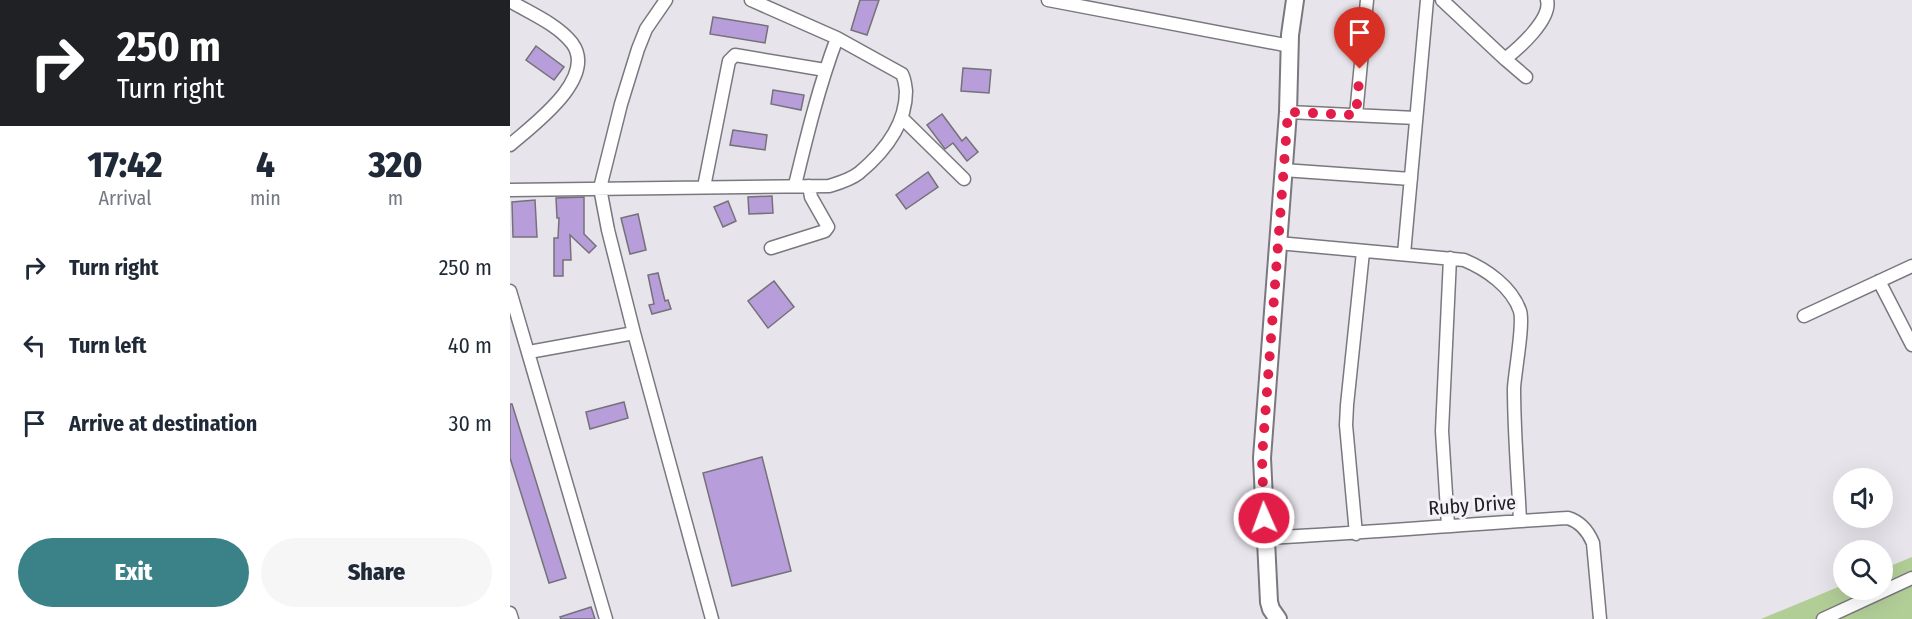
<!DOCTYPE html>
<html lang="en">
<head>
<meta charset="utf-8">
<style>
	:root { --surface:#fff; --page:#f6f6f7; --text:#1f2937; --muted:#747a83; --accent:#3a8288 }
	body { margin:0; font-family:"Fira Sans Condensed",sans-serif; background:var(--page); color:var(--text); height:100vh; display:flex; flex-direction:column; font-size:22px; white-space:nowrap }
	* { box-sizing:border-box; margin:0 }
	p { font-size:20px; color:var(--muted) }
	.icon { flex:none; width:33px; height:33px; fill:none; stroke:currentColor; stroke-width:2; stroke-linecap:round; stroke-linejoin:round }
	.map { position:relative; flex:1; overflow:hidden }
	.details { display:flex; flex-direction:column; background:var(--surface); width:510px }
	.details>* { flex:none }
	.top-card { background:#202124; color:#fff; overflow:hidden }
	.fabs { position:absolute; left:1323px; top:468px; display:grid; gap:12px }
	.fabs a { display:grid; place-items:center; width:60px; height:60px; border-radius:50%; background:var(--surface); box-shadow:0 6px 24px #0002; font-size:30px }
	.pin { position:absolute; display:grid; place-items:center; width:51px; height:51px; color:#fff; margin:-62px -26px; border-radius:50% 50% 50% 0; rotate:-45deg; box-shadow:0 0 6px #0007 }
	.pin .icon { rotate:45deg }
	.me { position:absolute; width:66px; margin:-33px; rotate:358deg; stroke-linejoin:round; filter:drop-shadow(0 0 4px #0008) }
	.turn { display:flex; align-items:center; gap:21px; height:126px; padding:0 18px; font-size:27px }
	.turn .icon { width:78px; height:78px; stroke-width:2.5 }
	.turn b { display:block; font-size:42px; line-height:51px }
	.eta { display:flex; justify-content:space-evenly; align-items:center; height:102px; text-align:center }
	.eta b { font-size:36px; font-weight:800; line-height:42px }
	.action { display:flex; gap:12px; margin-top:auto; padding:12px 18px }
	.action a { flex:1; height:69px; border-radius:36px; background:var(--accent); color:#fff; font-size:24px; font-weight:800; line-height:69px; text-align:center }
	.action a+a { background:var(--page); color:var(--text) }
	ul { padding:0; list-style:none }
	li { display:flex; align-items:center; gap:18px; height:78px; padding:0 18px }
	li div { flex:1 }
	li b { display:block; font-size:22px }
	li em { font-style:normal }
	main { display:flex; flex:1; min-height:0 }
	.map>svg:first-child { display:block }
</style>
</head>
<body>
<main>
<section class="details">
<div class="top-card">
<div class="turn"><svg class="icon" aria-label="right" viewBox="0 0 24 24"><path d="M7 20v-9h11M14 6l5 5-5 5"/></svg><div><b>250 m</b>Turn right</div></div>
</div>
<div class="eta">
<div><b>17:42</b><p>Arrival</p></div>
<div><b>4</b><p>min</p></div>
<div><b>320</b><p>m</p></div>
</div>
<ul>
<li><svg class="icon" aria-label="right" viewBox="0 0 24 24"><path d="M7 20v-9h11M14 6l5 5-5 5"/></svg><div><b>Turn right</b></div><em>250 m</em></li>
<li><svg class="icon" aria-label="left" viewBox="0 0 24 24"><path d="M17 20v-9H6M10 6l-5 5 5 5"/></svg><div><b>Turn left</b></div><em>40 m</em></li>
<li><svg class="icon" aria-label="arrive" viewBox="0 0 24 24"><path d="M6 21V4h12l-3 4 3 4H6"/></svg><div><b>Arrive at destination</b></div><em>30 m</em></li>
</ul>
<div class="action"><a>Exit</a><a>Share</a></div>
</section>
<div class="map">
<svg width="1402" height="619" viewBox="0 0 1402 619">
	<rect width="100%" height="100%" fill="#e7e4eb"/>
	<path fill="#b2ce97" d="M1402 557V619H1251L1333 585 1334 590H1372L1373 569Z"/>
	<path fill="#b79dda" stroke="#747278" stroke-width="1.5" d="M350 0H369L357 35 341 30Z
		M203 17 258 26 255 43 200 34Z
		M26 46 54 67 44 80 16 60Z
		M453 68 481 70 479 93 451 91Z
		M263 90 294 95 291 110 261 104Z
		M432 114 452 141 456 137 468 152 457 161 443 143 435 149 417 125Z
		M223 130 257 135 255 150 220 145Z
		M418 172 428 187 396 209 386 195Z
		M262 196 263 213 239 214 238 197Z
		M74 197V234L86 246 79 253 60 235 61 260H53V276H44V238H48L49 218H47L46 198Z
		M25 200 27 237H3L2 202Z
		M218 201 226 221 213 227 204 207Z
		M128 214 136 250 120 254 111 218Z
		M148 273 155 301 158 300 161 309 142 314 139 305 144 304 138 275Z
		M264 281 284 307 258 328 238 301Z
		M114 402 118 418 80 429 76 412Z
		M0 404H2L56 578 39 583 0 458Z
		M252 457 281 571 222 586 193 473Z
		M81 607 85 619H51L50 617Z"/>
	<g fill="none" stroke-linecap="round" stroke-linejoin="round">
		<g stroke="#7a787e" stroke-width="15">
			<path id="minor" d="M156 0 136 29 128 49 111 104 90 188 98 230 124 333 202 619
				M538 0 780 46
				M932 0 995 59C1009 48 1042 19 1037 0
				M0 1C20 13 47 24 62 43 88 78 23 125 0 145
				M995 59 1016 77
				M778 112 906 118
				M846 115 857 0
				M392 118 454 179
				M773 170 901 179
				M285 185C297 135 309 86 327 38
				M194 187 219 61 225 55 315 70
				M0 190 319 186C329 183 340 180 349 173 373 153 396 125 396 91 395 84 395 80 392 74L327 38 241 0
				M768 243 954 260C976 269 1002 287 1010 311 1014 324 1005 371 1004 388 1004 433 1008 477 1010 521
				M261 248 315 231 318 227 301 197 299 186
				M894 254 917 0
				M1369 281 1402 345
				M0 291 96 619
				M1294 316 1402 266
				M19 352 124 333
				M938 526 932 431 940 258
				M846 534 836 425 837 405 853 252
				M755 538C856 533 957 524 1058 518 1071 522 1078 531 1083 543L1090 619
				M0 613 2 619
				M1313 619 1402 578"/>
		</g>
		<g stroke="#7a787e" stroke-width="20">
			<path id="tertiary" d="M768 619 761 609 759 602 752 458 778 112 780 35 785 0"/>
		</g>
		<use href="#minor" stroke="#fff" stroke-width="12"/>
		<use href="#tertiary" stroke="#fff" stroke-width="16"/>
	</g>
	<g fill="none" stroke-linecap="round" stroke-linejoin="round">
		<path stroke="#e11d48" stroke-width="10" stroke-dasharray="0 18" d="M754 518 752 458 778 112 846 115 850 69"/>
	</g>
	<g text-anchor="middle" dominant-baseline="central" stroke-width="6" stroke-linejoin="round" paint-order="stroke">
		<g font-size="20" fill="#212023" stroke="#f4f1f9">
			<text transform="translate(962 505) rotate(-4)">Ruby Drive</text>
		</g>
	</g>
</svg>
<div class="fabs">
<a><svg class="icon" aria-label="sound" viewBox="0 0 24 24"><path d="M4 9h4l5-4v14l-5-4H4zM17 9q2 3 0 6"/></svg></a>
<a><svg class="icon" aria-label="search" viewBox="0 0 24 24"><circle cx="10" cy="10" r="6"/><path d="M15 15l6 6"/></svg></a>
</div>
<div class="pin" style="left:850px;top:69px;background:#d93025"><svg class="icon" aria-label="arrive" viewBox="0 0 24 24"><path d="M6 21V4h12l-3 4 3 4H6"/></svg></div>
<svg class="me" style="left:754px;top:518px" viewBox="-20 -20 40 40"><circle r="17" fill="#e11d48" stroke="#fff" stroke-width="3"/><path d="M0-11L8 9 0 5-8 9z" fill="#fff"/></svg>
</div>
</main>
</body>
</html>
